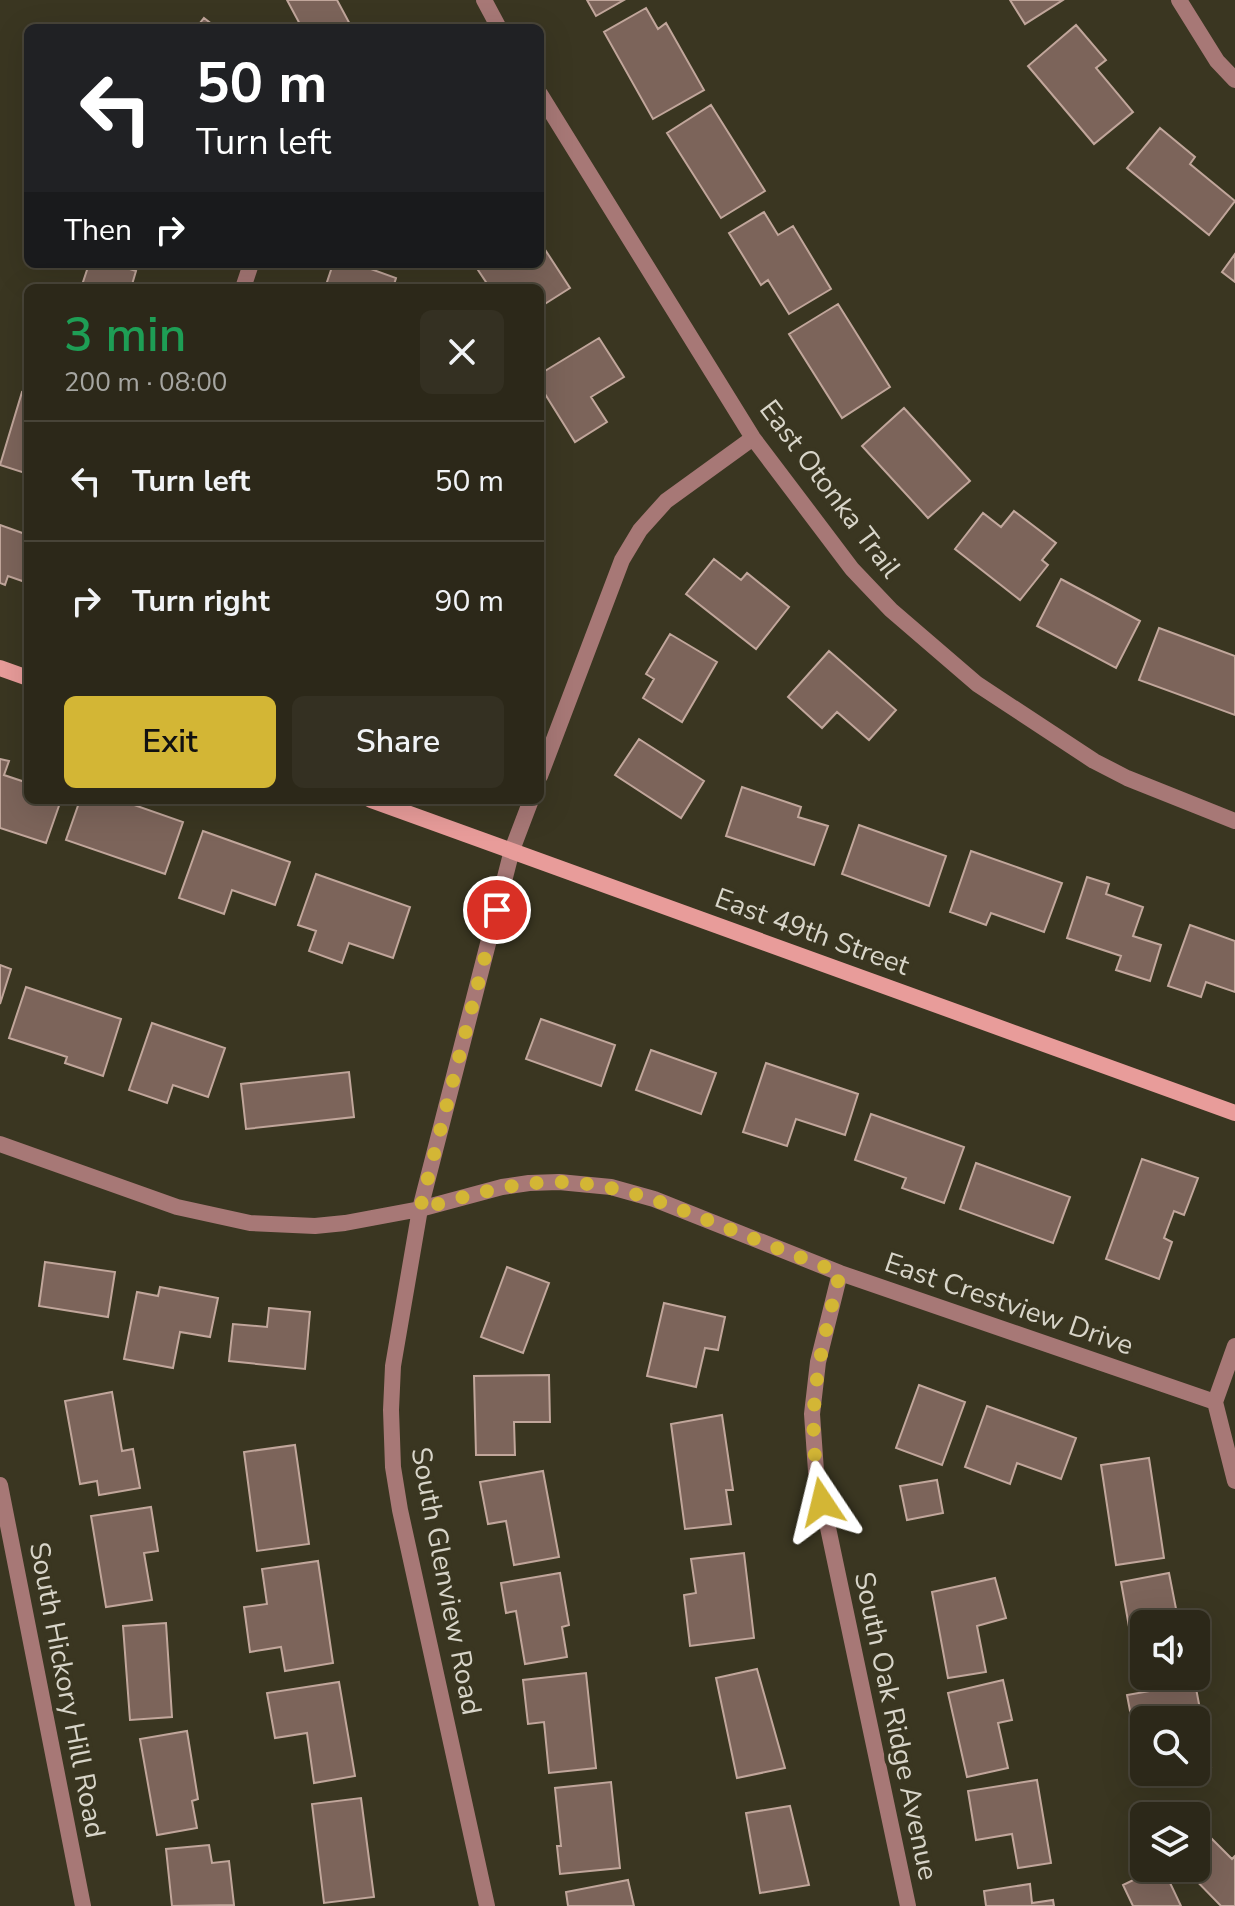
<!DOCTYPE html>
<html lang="en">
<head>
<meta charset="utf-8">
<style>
	:root { --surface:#2c2819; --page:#343022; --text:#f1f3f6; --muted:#a6a6a2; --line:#484438; --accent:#d3b635 }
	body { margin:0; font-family:"Nunito Sans",sans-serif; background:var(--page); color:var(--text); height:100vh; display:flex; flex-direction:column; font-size:30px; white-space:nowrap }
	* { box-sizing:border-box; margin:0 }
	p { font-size:26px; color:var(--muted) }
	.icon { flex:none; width:44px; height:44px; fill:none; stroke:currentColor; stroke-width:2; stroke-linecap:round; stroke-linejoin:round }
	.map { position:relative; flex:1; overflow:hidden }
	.panel { position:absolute; left:24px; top:284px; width:520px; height:520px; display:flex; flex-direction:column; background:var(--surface); border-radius:12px; box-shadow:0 8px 32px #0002,0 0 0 2px var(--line) }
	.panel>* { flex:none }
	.top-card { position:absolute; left:24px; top:24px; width:520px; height:244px; border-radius:12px; box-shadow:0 8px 32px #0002,0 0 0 2px var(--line); background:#202124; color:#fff; overflow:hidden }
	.controls { position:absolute; left:1130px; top:1610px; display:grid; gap:16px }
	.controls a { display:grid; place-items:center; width:80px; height:80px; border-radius:12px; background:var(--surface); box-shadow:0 8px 32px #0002,0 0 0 2px var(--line); font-size:40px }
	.pin { position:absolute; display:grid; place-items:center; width:68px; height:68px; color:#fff; margin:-34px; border:4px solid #fff; border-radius:50%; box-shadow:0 2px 8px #0007 }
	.me { position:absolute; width:88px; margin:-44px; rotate:350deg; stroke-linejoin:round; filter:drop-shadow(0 0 6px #0008) }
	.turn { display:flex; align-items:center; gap:28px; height:168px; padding:0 40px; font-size:36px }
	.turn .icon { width:104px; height:104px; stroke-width:2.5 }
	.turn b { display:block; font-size:56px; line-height:68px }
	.then { display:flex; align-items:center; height:76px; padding:0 40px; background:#0003; gap:16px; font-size:30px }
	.round { display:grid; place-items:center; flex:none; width:84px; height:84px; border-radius:12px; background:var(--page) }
	.headline { display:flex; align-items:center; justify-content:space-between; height:136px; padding:0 40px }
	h1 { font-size:48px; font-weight:600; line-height:60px; color:#1e9e55 }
	.action { display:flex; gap:16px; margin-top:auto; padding:16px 40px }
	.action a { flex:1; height:92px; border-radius:12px; background:var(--accent); color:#111; font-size:32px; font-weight:600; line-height:92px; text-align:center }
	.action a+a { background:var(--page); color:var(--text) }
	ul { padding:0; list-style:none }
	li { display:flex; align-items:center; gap:24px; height:120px; padding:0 40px; border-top:2px solid var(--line) }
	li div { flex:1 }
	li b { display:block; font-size:30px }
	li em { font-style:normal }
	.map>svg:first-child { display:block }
</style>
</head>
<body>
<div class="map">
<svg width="1235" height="1906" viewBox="0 0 1235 1906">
	<rect width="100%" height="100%" fill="#3a3621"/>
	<path fill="#7c645a" stroke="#c1a69b" stroke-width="2" d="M287 0H337L352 28H302Z
		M587 0H624L596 16Z
		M1010 0H1063L1025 24Z
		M646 8 658 29 666 23 704 90 653 119 604 32Z
		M204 18 217 28H196Z
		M1076 25 1106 60 1096 68 1133 112 1094 144 1028 66Z
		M711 105 765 191 721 218 667 133Z
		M1160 128 1195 157 1190 164 1235 201 1209 235 1127 168Z
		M764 212 778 235 793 226 831 289 789 314 768 280 761 285 729 233Z
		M544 248 570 288 540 307V288H504L503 285 490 288 474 264H540V251Z
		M1235 254V282L1222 272Z
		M89 264H114L136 271 131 288H81Z
		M333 264H357L396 278 393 288H325Z
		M838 304 890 387 842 418 789 334Z
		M599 338 624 377 591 397 607 422 575 442 540 386V374Z
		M22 392 28 394V474L0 465Z
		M904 408 970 481 928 518 862 446Z
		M1014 511 1056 543 1042 560 1048 565 1020 600 955 549 983 513 1001 527Z
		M0 525 28 535V583L8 576 5 585 0 583Z
		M714 559 741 580 747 573 789 607 756 649 686 594Z
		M1061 579 1140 621 1116 668 1037 626Z
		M1159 628 1235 656V715L1139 680Z
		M670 634 717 662 682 722 643 698 654 679 646 674Z
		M829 651 896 710 869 740 837 712 822 728 788 697Z
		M639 739 704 781 681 818 615 775Z
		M0 759 9 761 4 775 28 783V800H61L46 843 0 828Z
		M742 787 801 807 798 817 828 826 814 865 726 836Z
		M80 800H120L183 822 165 874 66 840Z
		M859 825 946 856 929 906 842 874Z
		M203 831 290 862 275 905 232 890 224 914 179 898Z
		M971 851 1062 883 1044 932 991 913 986 925 950 912Z
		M316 874 410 907 393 958 349 943 342 963 309 951 316 931 298 925Z
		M1087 877 1109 884 1106 894 1143 907 1133 936 1161 945 1150 981 1116 970 1121 956 1067 938Z
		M1190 925 1235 941V992L1206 982 1201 997 1168 986Z
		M0 965 11 969 0 1004Z
		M26 987 121 1019 103 1076 65 1063 67 1057 9 1038Z
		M541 1019 615 1045 601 1086 526 1059Z
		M152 1023 225 1048 208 1097 173 1085 167 1103 129 1090Z
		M651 1050 716 1073 701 1114 636 1090Z
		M766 1063 858 1094 845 1135 796 1119 787 1146 743 1132Z
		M349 1072 354 1117 246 1129 241 1084Z
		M871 1114 964 1147 944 1203 902 1188 906 1178 855 1160Z
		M1142 1159 1198 1178 1184 1215 1174 1211 1164 1238 1172 1242 1159 1279 1106 1259Z
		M976 1163 1070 1197 1053 1243 960 1209Z
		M45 1262 115 1272 108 1317 39 1306Z
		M507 1267 549 1283 523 1353 481 1337Z
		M160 1287 218 1298 210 1337 180 1332 173 1368 124 1359 137 1292 158 1296Z
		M664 1303 725 1317 718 1350 705 1348 696 1387 647 1376Z
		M269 1308 310 1312 305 1369 229 1361 233 1324 267 1327Z
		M549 1375 550 1422H514L515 1455H476L474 1376Z
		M919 1385 965 1402 942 1465 896 1448Z
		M112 1392 122 1451 133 1449 140 1488 99 1495 97 1481 80 1484 65 1401Z
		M987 1406 1076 1438 1061 1479 1017 1463 1010 1484 965 1467Z
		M722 1415 733 1490H726L731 1524 685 1529 671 1424Z
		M295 1445 309 1544 257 1551 244 1452Z
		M1149 1458 1164 1558 1116 1565 1101 1465Z
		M543 1471 559 1557 514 1565 506 1521 488 1524 480 1482Z
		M937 1480 943 1513 907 1520 900 1486Z
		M151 1507 158 1551 144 1553 152 1600 106 1607 91 1516Z
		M744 1553 754 1638 690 1646 684 1595 696 1593 691 1559Z
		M318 1561 333 1663 285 1671 281 1647 250 1652 244 1607 267 1604 262 1569Z
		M560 1573 569 1625 562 1627 567 1657 525 1664 516 1611 506 1613 501 1583Z
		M1169 1573 1179 1624H1144V1676L1138 1677 1121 1582Z
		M995 1578 1006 1618 977 1626 986 1672 948 1678 932 1592Z
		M166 1623 172 1717 130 1720 123 1626Z
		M757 1669 785 1768 737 1778 716 1678Z
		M586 1673 596 1768 549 1773 544 1722 528 1724 523 1680Z
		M1003 1680 1012 1720 998 1723 1008 1768 967 1777 948 1693Z
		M339 1682 355 1776 314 1783 307 1733 275 1738 267 1693Z
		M1195 1683 1211 1767 1196 1770V1720H1144V1730L1134 1732 1127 1695Z
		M187 1731 198 1799 192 1801 197 1828 157 1835 140 1739Z
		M1037 1780 1051 1863 1018 1868 1012 1834 976 1840 968 1791Z
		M611 1782 620 1868 560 1874 557 1846H561L555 1788Z
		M361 1798 374 1897 324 1903 312 1804Z
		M790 1806 809 1885 760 1893 746 1813Z
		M1208 1835 1232 1859 1235 1856V1906H1221L1184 1868H1196V1846Z
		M209 1845 212 1863 229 1861 234 1905 172 1906 166 1849Z
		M1158 1868H1163L1181 1906H1133L1123 1885Z
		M628 1880 634 1906H568L566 1892Z
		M1030 1884 1032 1903 1053 1900 1054 1906H986L984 1891Z"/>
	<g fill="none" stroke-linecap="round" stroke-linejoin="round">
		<path stroke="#a77876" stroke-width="16" d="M484 0 499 28
			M1179 0 1217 61 1235 80
			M540 94 753 438 852 569 891 610 977 684 1094 761 1127 778 1235 821
			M243 288 251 264
			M540 776 622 560 640 530 666 501 753 438
			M0 1144 177 1207 250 1223 315 1226 345 1223 420 1209 502 1187 529 1183 559 1182 611 1187 654 1199 840 1273 1215 1402
			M840 1273 818 1362 812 1414 816 1471 908 1906
			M1235 1346 1215 1402 1235 1481
			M0 1485 83 1906
			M487 1906 400 1510 393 1467 391 1410 393 1366 420 1209 512 850 531 800"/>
		<path stroke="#e89c9a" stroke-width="16" d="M0 668 28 678
			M371 800 1235 1113"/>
	</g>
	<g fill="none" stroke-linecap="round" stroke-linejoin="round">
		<path stroke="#d3b635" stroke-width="14" stroke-dasharray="0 25.2" d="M497 910 420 1209C465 1197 510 1182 557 1182 617 1182 672 1206 727 1228 764 1243 802 1258 840 1273 819 1358 803 1414 822 1502"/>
	</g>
	<g text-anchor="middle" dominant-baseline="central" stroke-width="8" stroke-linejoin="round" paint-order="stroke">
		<g font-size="28" fill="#d8d5c9" stroke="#3a3621">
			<text transform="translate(830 489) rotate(53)">East Otonka Trail</text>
			<text transform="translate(812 932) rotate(20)">East 49th Street</text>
			<text transform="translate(1009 1304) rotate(19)">East Crestview Drive</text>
			<text transform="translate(446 1581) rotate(79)">South Glenview Road</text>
			<text transform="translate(67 1690) rotate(79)">South Hickory Hill Road</text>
			<text transform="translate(896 1726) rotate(78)">South Oak Ridge Avenue</text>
		</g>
	</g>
</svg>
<div class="controls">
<a><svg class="icon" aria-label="sound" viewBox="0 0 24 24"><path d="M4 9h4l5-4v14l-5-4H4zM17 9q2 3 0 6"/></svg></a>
<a><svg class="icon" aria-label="search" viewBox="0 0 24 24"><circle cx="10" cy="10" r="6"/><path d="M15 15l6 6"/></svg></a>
<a><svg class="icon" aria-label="layers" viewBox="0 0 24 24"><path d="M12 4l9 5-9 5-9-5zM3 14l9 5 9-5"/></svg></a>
</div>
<div class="pin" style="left:497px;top:910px;background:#d93025"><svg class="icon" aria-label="arrive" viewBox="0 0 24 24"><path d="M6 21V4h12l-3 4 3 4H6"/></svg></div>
<svg class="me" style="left:822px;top:1502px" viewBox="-20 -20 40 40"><path d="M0-17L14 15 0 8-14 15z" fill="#d3b635" stroke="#fff" stroke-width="4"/></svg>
<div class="top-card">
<div class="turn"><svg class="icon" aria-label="left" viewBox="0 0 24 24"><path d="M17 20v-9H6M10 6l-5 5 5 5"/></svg><div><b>50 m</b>Turn left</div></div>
<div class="then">Then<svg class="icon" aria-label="right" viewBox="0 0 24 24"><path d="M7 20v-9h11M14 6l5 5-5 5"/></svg></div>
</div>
<section class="panel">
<div class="headline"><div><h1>3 min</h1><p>200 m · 08:00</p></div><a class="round"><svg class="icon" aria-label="close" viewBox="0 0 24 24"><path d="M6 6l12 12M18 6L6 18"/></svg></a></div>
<ul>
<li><svg class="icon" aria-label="left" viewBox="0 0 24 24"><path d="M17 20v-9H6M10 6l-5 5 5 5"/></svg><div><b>Turn left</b></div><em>50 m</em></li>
<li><svg class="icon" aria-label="right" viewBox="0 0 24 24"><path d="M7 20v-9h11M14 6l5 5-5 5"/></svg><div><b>Turn right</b></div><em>90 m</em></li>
</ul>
<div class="action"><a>Exit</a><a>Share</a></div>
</section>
</div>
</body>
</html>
